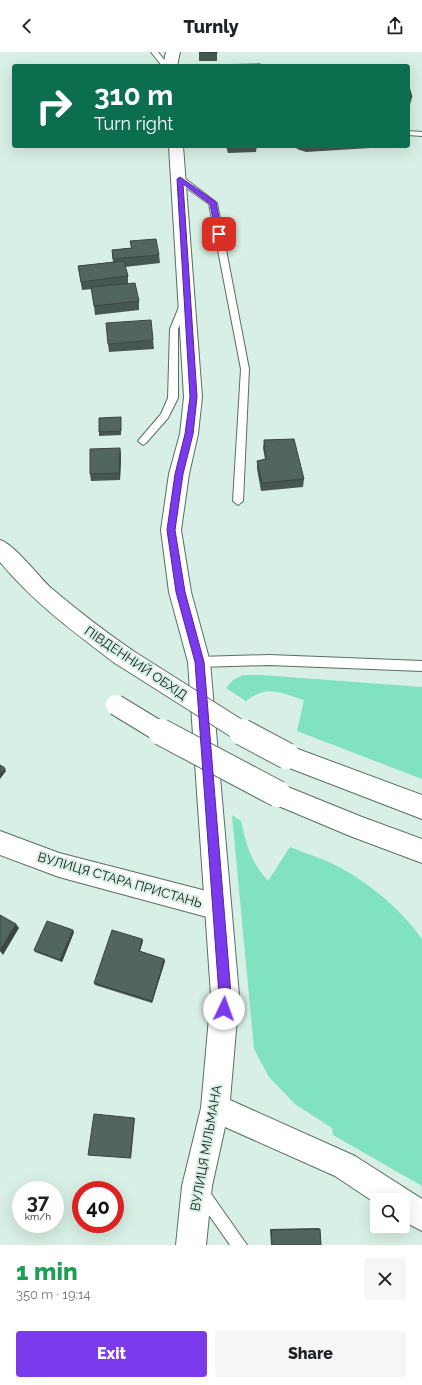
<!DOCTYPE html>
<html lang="en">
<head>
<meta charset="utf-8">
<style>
	:root { --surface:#fff; --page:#f6f6f6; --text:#202124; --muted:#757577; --accent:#7c3aed }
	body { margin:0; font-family:Raleway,sans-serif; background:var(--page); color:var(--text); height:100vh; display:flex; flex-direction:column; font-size:15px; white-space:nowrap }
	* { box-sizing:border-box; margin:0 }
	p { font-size:13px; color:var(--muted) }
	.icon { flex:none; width:22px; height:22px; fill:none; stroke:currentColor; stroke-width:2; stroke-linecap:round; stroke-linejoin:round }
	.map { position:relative; height:1193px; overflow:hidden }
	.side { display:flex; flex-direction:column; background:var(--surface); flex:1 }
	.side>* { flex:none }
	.top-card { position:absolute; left:12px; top:12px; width:398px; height:84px; border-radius:4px; box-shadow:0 4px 16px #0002; background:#0b6e4f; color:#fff; overflow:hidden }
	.buttons { position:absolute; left:370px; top:1141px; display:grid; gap:8px }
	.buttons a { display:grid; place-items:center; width:40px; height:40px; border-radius:4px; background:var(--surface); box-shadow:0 4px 16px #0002; font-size:20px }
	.speed { position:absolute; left:12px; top:1129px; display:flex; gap:8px; font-size:20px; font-weight:700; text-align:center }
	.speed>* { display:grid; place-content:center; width:52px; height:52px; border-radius:50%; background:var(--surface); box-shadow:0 4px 16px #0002; line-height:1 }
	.speed small { font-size:10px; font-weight:400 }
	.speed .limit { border:6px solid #d22; background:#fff; color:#111 }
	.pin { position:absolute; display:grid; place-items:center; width:34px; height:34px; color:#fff; margin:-17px; border-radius:8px; box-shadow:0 2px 6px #0006 }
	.me { position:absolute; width:44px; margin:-22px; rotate:3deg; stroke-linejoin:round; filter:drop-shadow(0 0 3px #0008) }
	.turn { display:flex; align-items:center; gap:14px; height:84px; padding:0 16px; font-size:18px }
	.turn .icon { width:52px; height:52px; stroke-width:2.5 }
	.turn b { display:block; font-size:28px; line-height:34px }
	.round { display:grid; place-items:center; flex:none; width:42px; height:42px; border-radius:4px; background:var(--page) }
	.summary { display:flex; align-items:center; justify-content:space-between; height:68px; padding:0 16px }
	h1 { font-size:24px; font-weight:800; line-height:30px; color:#1e9e55 }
	.cta { display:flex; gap:8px; margin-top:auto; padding:8px 16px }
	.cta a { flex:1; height:46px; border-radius:4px; background:var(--accent); color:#fff; font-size:16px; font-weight:800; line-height:46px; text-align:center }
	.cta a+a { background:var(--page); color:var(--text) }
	header { display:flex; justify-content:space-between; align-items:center; height:52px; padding:0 16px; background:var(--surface); font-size:18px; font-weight:800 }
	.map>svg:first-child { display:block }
</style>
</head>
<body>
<header><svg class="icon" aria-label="back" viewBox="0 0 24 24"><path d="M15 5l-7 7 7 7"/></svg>Turnly<svg class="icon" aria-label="share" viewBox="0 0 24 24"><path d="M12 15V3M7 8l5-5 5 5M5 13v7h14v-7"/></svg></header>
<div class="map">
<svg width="422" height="1193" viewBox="0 0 422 1193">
	<rect width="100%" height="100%" fill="#d7efe4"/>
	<path fill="#80e2be" d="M243 623H261L422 635V727L297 679 304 648C280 641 268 632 246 649L226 636 233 628Z
		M232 763 241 769C247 795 250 808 268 829L290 795C304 801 319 805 333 812 367 829 400 856 422 887V1134L333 1083 332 1076 295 1052 269 1025 254 997Z"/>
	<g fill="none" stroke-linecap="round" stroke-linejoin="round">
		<g stroke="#596e65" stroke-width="2">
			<path id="lane" d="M151 0H158L169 14H162Z
				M408 79 422 80V84L408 83Z
				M177 125H183L217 151 249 317 243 449 238 453 233 449 241 317 209 152 177 129Z
				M185 247 189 250 178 277V346L168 366 146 391 143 393 138 389 161 362 168 346 170 277 181 250Z
				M269 603 422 609V619L269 613 199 615 195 613 193 610 195 607 199 605Z
				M202 1134 207 1136 247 1193H230L197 1146 195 1141 197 1136Z"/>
		</g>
		<g stroke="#596e65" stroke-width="2">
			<path id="street" d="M0 779 59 801 218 842 227 846 231 855 227 864 218 868 59 825 0 803Z"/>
		</g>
		<g stroke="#596e65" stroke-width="2">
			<path id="secondary" d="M166 0H180L177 14H163Z
				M169 94H183L202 345 198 382 189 422 181 478 191 540 210 610 239 943 230 1048 355 1104 422 1147V1179L403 1169V1148H377V1152L335 1124 225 1075 212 1134 206 1193H176L182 1134 201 1056 211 943 188 610 169 540 161 478 169 422 180 382 184 345Z"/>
		</g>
		<g stroke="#596e65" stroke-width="2">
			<path id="primary" d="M0 488C14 492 38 524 51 536 77 558 104 579 132 598L135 605 132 612 124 615 116 612C75 581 33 550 0 510Z
				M287 693 422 743V767L279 712 275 704 279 696Z
				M278 731 362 765 422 787V811L350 784 269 750 266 742 269 734Z"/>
		</g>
		<use href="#lane" fill="#fff" fill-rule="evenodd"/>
		<use href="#street" fill="#fff" fill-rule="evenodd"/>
		<use href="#secondary" fill="#fff" fill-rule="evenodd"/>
		<use href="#primary" fill="#fff" fill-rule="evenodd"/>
		<g stroke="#596e65" stroke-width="22" stroke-linecap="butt">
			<path id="primary-bridge-far1" d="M124 605 244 681
				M116 653 162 681"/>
		</g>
		<g stroke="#596e65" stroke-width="28" stroke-linecap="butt">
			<path id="primary-bridge" d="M161 680 278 742
				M242 680 287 704"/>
		</g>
		<use href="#primary-bridge-far1" stroke="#fff" stroke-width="20"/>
		<use href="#primary-bridge" stroke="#fff" stroke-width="26"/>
	</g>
	<path fill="#465850" d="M199 0H217V9H199Z
		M408 31 412 45 410 53H408Z
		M226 94H257L256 100 228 101Z
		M296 94H370V96L306 100 297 97Z
		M130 189 159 203 160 211 125 215 128 224V231L139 249V258L95 263 92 237 82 238 78 214 113 210 112 198 131 196Z
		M153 288 154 297 109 300 108 292Z
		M121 369V383L99 384V380Z
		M264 388 304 427 303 435 261 439 257 417V409L265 407 263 396Z
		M120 396 121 404 120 428 91 429 90 422Z
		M74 880 62 910 35 900 34 898Z
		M142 887 143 889 140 899 164 907 165 909 152 951 95 933 94 931Z
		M318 1176 320 1177 321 1193H271L270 1177Z"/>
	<path fill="#394741" d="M120 396 121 404 120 428 119 421Z
		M5 716 6 719 0 727V722Z
		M16 872 19 876 3 903 0 899V898Z
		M73 878 74 880 62 910 60 908Z
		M142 887 143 889 139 901V899Z
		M164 907 165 909 152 951V949Z
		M134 1066H135L131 1107 130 1106Z"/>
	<path fill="#51665d" stroke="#394741" d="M199 0H217V1Z
		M261 12V14H201V13Z
		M307 13 334 14H307Z
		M408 31 412 45H408Z
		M302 94H329L307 95Z
		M156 187 159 203 113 207 112 198 132 196 130 189Z
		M124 209 128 224 81 230 78 214Z
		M135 231 139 249 94 254 91 235Z
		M151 268 153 288 108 292 106 271Z
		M121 365V379L99 380V366Z
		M294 387 304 427 262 431 257 409 266 407 264 388Z
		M120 396 119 421 90 422V397Z
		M0 713 5 716 0 722Z
		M0 863 16 872 0 898Z
		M47 869 73 878 60 908 34 898Z
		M112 878 142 887 139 899 164 907 152 949 94 931Z
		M94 1062 134 1066 130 1106 88 1103Z
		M320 1177 321 1193H272L271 1178Z"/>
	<path fill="#7c3aed" stroke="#51269a" d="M180 125 216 150 222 182 219 184 216 182 210 152 183 132 197 345 193 382 183 422 175 478 185 540 204 610 231 943 227 961 224 963 220 961 218 957 219 943 195 610 176 540 167 478 175 422 185 382 190 345 177 127Z"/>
	<g text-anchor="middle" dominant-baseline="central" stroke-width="4" stroke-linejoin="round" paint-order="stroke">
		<g font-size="13" fill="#131c19" stroke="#d7efe4">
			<text transform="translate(136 611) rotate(34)">ПІВДЕННИЙ ОБХІД</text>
			<text transform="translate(120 828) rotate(16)">ВУЛИЦЯ СТАРА ПРИСТАНЬ</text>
			<text transform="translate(206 1096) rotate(-80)">ВУЛИЦЯ МІЛЬМАНА</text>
		</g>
	</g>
</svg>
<div class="buttons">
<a><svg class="icon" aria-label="search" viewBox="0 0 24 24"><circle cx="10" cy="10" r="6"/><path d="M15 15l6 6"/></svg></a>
</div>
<div class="speed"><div>37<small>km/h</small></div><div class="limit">40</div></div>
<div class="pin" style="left:219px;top:182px;background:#d93025"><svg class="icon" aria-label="arrive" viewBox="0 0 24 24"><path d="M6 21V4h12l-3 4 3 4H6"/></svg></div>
<svg class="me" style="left:224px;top:957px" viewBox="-20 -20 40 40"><circle r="19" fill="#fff"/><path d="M0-13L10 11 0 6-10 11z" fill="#7c3aed"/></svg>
<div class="top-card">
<div class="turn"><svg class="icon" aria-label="right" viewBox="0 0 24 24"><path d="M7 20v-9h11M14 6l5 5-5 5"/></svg><div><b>310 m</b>Turn right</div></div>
</div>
</div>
<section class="side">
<div class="summary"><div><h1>1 min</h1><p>350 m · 19:14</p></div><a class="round"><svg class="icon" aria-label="close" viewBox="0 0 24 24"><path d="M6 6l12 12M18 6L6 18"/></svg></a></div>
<div class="cta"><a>Exit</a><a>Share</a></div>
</section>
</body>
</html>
